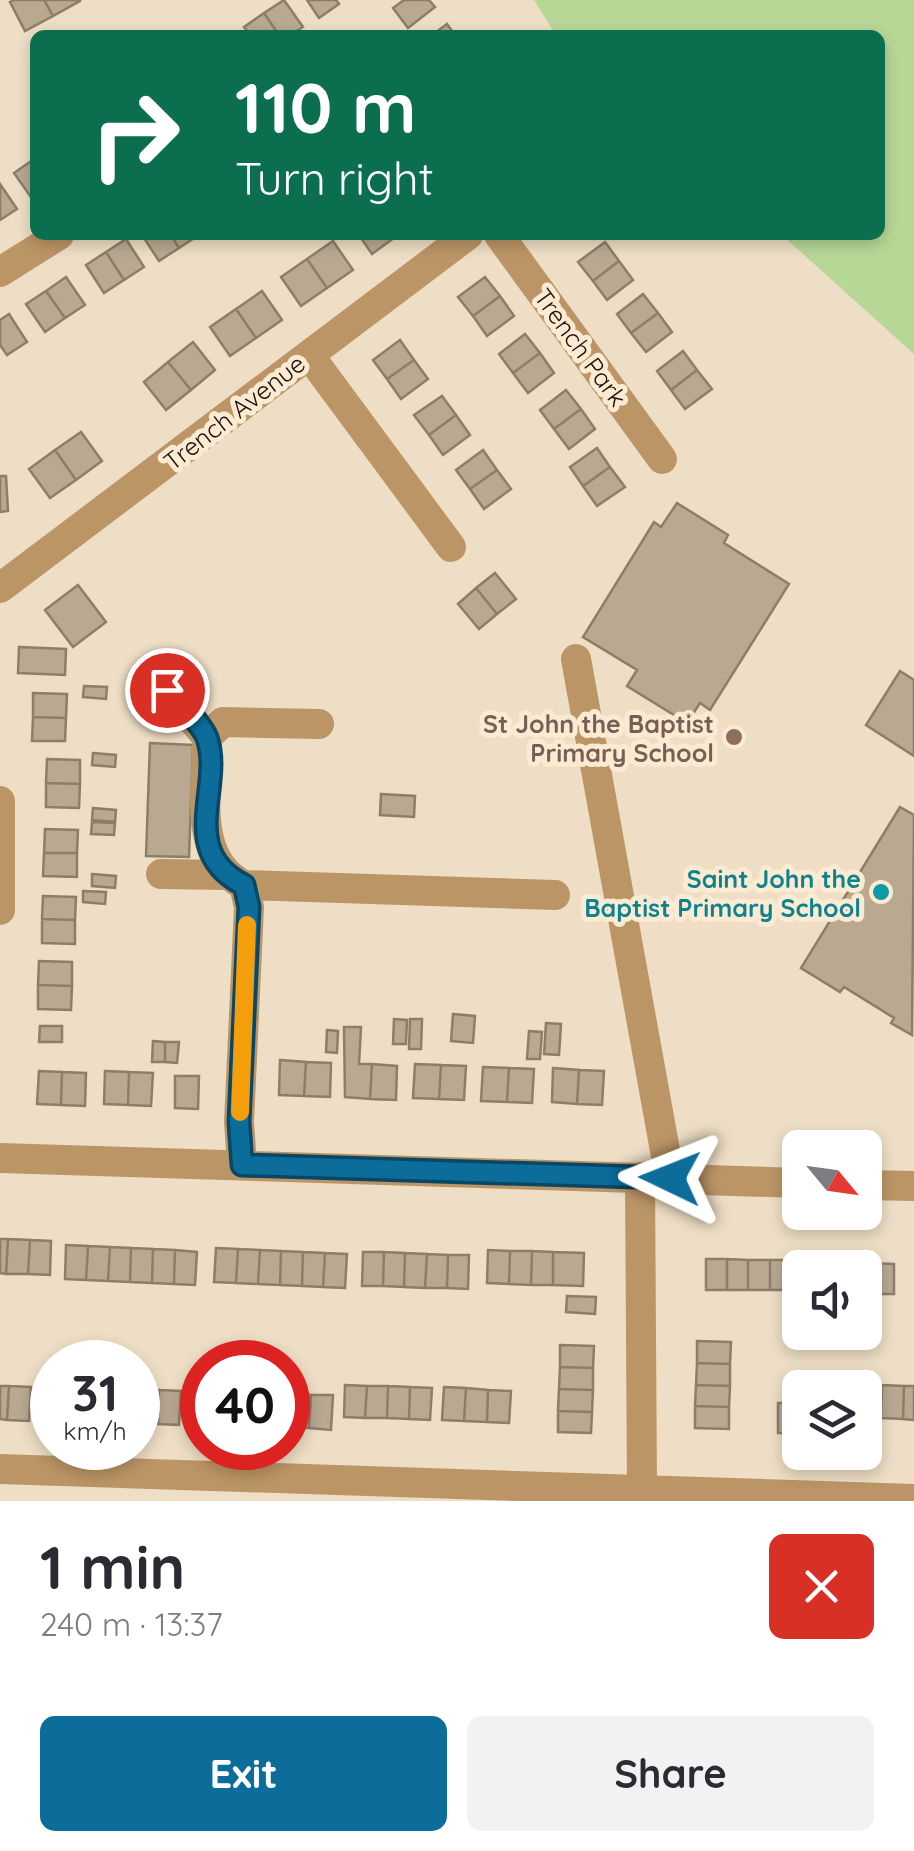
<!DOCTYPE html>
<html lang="en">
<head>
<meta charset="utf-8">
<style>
	:root { --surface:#fff; --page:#f2f2f3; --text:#2b2b33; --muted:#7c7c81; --accent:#0c6d9b }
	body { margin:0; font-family:Quicksand,sans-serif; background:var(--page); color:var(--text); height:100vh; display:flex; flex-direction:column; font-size:38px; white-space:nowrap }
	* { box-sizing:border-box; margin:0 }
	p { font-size:32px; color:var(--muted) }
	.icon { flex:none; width:55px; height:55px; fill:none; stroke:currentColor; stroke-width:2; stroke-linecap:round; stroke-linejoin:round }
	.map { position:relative; height:1501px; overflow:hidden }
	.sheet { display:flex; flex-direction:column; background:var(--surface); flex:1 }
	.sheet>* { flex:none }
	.top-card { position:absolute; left:30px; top:30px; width:855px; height:210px; border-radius:15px; box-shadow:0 5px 15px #0003; background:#0b6e4f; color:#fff; overflow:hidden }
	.needle { width:65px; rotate:119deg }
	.buttons { position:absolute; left:782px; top:1130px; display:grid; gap:20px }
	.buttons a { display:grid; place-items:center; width:100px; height:100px; border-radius:15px; background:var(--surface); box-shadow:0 5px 15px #0003; font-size:50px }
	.speed { position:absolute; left:30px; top:1340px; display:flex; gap:20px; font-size:50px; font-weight:700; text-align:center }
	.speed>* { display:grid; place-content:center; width:130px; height:130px; border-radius:50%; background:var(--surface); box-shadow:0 5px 15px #0003; line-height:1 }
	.speed small { font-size:25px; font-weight:400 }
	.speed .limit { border:15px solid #d22; background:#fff; color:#111 }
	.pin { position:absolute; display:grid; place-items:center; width:85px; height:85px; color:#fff; margin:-42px; border:5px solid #fff; border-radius:50%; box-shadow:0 2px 10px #0007 }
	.me { position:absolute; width:110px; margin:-55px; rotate:272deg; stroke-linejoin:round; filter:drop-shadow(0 0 8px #0008) }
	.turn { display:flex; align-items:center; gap:35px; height:210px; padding:0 40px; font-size:45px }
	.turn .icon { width:130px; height:130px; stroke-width:2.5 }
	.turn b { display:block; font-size:70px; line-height:85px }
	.round { display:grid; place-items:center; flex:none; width:105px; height:105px; border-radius:15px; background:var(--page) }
	.overview { display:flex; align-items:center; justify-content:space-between; height:170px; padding:0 40px }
	h1 { font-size:60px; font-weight:700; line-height:75px }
	.action { display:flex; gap:20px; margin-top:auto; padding:20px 40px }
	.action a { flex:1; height:115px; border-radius:15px; background:var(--accent); color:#fff; font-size:40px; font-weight:700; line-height:115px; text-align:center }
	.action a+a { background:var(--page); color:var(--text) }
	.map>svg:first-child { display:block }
</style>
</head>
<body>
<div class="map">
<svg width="914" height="1501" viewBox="0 0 914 1501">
	<rect width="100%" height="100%" fill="#eedec5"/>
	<path fill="#b7d796" d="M534 0H914V354L782 235H880V35H556Z"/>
	<path fill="#b9a991" stroke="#8d7e67" stroke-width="2.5" d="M14 0H44L53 16 25 31 10 2Z
		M44 0H80V1L53 16Z
		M284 0 303 27 290 35H279L264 13Z
		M307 0H336L339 4 319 18Z
		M404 0H429L435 7 408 28 393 8Z
		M264 13 279 35H250L244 27Z
		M447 24 455 35H432Z
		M34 159 35 199 33 200 14 173Z
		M0 184 17 209 0 220Z
		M142 235H171L179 248 159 261Z
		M171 235H199L179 248Z
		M359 235H398L372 254Z
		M126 239 144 267 124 280 106 252Z
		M333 241 353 270 327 288 307 259Z
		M605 242 619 261 593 281 578 262Z
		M106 252 124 280 104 293 86 265Z
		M307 259 327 288 301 306 281 277Z
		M619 261 633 280 607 300 593 281Z
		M66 277 85 305 65 318 46 291Z
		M485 277 500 296 473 316 458 297Z
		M46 291 65 318 45 332 26 304Z
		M262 291 282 320 256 338 236 309Z
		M643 294 658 313 631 333 617 314Z
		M500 296 514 316 487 336 473 316Z
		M236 309 256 338 230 356 210 327Z
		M658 313 672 332 646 352 631 333Z
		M9 314 27 342 7 355 0 345V320Z
		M525 334 540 353 513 373 499 354Z
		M400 340 414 360 387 379 373 360Z
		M193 342 215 370 191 390 168 362Z
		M683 351 697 370 671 390 657 371Z
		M540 353 554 373 528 393 513 373Z
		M414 360 428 379 401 399 387 379Z
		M168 362 191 390 166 410 144 382Z
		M697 370 712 389 685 409 671 390Z
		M566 390 581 409 554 429 540 410Z
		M442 396 456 415 429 435 414 415Z
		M581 409 595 429 569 449 554 429Z
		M456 415 470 435 443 455 429 435Z
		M81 432 102 461 76 480 55 450Z
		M597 448 610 467 583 486 570 467Z
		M55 450 76 480 50 498 29 469Z
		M483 450 497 470 470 489 456 470Z
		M610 467 625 487 597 506 583 486Z
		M497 470 511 489 484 509 470 489Z
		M0 476H6L8 511 0 512Z
		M677 503 728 535 724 543 789 584 710 710 700 703 687 723 627 686 637 670 583 637 654 522 661 527Z
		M495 573 516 599 497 614 476 588Z
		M78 585 106 622 73 647 45 610Z
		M476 588 497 614 479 629 458 604Z
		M19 647 66 649 65 675 18 673Z
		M900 671 914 680V756L866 725Z
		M84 686 107 687 106 699 83 697Z
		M33 693 67 694 66 718 33 717Z
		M33 717 66 718 65 741H32Z
		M150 743 193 745 189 857 146 856Z
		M93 753 116 755 115 767 92 765Z
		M47 759 80 760V784L46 783Z
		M46 783 80 784 79 808 46 807Z
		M381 794 415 796 414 817 380 815Z
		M900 807 914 815 912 1035 891 1023 894 1018 844 987 840 992 801 968Z
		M93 808 116 810 115 822 92 820Z
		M92 822 115 823 114 835 91 834Z
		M45 829 78 830 77 853H44Z
		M44 853H77V877L43 876Z
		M92 874 116 876 115 888 92 886Z
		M83 891 106 892 105 904 83 902Z
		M43 896 76 897 75 920 42 919Z
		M42 919 75 920V944L42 943Z
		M39 961 72 962V986L38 985Z
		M38 985 72 986 71 1010 38 1009Z
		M453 1014 475 1016 473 1043 451 1041Z
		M394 1019 407 1020 406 1044H393Z
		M410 1019H422L421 1049H409Z
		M546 1023 561 1024 559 1055 544 1054Z
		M40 1026H62V1042H39Z
		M344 1027H361L359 1064H372L370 1099 345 1097Z
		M327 1030 338 1031 337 1053 326 1052Z
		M529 1031 542 1032 540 1059H527Z
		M153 1041 165 1042V1062H152Z
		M165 1042H179L177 1063 165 1062Z
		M280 1060 306 1062 304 1096 279 1095Z
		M306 1062 331 1063 330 1097 304 1096Z
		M372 1064 397 1066 396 1100 370 1099Z
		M415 1064 441 1065 439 1099 413 1098Z
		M441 1065 466 1066 464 1100 439 1099Z
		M483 1067 509 1068 507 1102 481 1101Z
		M509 1068 534 1069 532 1103 507 1102Z
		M553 1068 579 1070 577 1104 552 1102Z
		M579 1070 604 1071 602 1105 577 1104Z
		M39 1071 62 1072 61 1105 37 1104Z
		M105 1071 129 1072 128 1105 104 1104Z
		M62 1072 86 1073 85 1106 61 1105Z
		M129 1072 153 1073 151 1106 128 1105Z
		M175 1076H199L198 1109 175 1108Z
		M0 1239H8L6 1274 0 1273Z
		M8 1239 30 1240 28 1274H6Z
		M30 1240 51 1241 50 1275 28 1274Z
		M66 1245 88 1246 86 1280 65 1279Z
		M88 1246 110 1247 108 1281 86 1280Z
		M110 1247 131 1248 130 1282 108 1281Z
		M131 1248 153 1249 152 1283 130 1282Z
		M216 1248 238 1249 236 1283 214 1282Z
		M153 1249 175 1250 174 1284 152 1283Z
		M238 1249 260 1250 258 1284 236 1283Z
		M175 1250 197 1252 195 1285 174 1284Z
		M260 1250 281 1251 280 1285 258 1284Z
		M488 1250 510 1251 509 1284 487 1283Z
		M281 1251 303 1252 302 1286 280 1285Z
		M510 1251H532L531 1285 509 1284Z
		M532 1251 553 1252V1285H531Z
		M303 1252 325 1253 323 1287 302 1286Z
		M363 1252H384L383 1286H362Z
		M384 1252 405 1253 404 1287 383 1286Z
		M553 1252 584 1253 583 1286 553 1285Z
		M325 1253 347 1254 345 1288 323 1287Z
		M405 1253 427 1254 425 1288 404 1287Z
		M427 1254 448 1255 447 1288H425Z
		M448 1255H469L468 1289 447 1288Z
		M706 1259H727V1290H706Z
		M727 1259 748 1260V1290H727Z
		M748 1260H770V1290H748Z
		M770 1260H792V1290H770Z
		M850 1263H871L870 1312H865V1268H850Z
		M871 1263 894 1264V1294H872Z
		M567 1296 596 1297 595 1314 566 1312Z
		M697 1341 731 1342 730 1364 697 1363Z
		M560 1345 594 1346 593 1368 560 1367Z
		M697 1363 730 1364V1386L696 1385Z
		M560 1367 593 1368V1390L559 1389Z
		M50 1385H52V1419H48Z
		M345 1385 367 1386 365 1418 344 1417Z
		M696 1385 730 1386 729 1407 695 1406Z
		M861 1385H882L881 1418H865V1388Z
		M882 1385 904 1386 903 1419 881 1418Z
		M0 1386H9L7 1420 0 1419Z
		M9 1386 31 1387 29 1421 7 1420Z
		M367 1386H388L387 1418H365Z
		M388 1386 410 1387 409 1419 387 1418Z
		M904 1386H914V1420L903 1419Z
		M410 1387 432 1388 430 1420 409 1419Z
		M444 1387 466 1388 464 1421 442 1420Z
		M466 1388 488 1390 487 1422 464 1421Z
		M138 1389 159 1390 158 1424 138 1423Z
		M559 1389 593 1390 592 1412 558 1411Z
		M159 1390 181 1391 179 1425 158 1424Z
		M488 1390 511 1391 509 1423 487 1422Z
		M289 1394 311 1395 309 1428 288 1427Z
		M311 1395H333L331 1430 309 1428Z
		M778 1403H800V1433H778Z
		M695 1406 729 1407V1429L695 1428Z
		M558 1411 592 1412 591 1433 558 1432Z"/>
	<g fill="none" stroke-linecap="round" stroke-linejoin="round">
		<path stroke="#bc9566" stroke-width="30" d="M499 235 662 459
			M0 272 59 235
			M309 355 451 547
			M0 588 468 235
			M576 659 670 1178
			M167 690 207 737
			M0 801V910
			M161 874 224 875
			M244 885 555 895
			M0 1158 800 1183
			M242 1165 239 1122 249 907 244 885C191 859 208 787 207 737L223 722 319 724
			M640 1177 642 1491
			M865 1185 914 1186
			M0 1469 914 1499"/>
	</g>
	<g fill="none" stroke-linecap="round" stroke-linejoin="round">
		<g stroke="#084765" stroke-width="25">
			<path id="route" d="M167 690C178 703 201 722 207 738 224 786 176 851 244 885L249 907 239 1122 242 1165 670 1178"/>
		</g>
		<use href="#route" stroke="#0c6d9b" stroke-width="18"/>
		<path stroke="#f59e0b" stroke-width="18" d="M240 1112 247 925"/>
	</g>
	<circle fill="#8d6e63" stroke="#fcebd2" stroke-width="4" cx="734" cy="737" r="10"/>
	<circle fill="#0f9aa8" stroke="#fcebd2" stroke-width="4" cx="881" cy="892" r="10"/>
	<g text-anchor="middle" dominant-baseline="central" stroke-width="10" stroke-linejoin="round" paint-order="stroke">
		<g font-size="25" fill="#181209" stroke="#fcebd2">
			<text transform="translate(581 347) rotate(54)">Trench Park</text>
			<text transform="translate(234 412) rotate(-38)">Trench Avenue</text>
		</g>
		<g font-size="25" font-weight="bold" fill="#785e54" stroke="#fcebd2" text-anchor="end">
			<text x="714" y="723">St John the Baptist<tspan x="714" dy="29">Primary School</tspan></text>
		</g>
		<g font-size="25" font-weight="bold" fill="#0d838f" stroke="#fcebd2" text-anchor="end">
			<text x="861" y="878">Saint John the<tspan x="861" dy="29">Baptist Primary School</tspan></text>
		</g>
	</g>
</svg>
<div class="buttons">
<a><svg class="needle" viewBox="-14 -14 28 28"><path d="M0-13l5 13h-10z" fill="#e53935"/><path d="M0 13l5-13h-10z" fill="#7c7c81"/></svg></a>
<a><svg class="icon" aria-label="sound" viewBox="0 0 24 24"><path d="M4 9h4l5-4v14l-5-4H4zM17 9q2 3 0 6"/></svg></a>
<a><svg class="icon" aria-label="layers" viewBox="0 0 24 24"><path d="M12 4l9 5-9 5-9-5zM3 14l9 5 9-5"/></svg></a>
</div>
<div class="speed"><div>31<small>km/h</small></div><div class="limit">40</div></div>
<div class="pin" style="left:167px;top:690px;background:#d93025"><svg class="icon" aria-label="arrive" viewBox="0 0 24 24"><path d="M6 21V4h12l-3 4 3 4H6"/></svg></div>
<svg class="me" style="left:670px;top:1178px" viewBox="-20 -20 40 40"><path d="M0-17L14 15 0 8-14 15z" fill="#0c6d9b" stroke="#fff" stroke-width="4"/></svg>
<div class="top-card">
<div class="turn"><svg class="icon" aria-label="right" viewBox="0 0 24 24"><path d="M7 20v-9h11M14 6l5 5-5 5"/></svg><div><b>110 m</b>Turn right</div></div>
</div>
</div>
<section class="sheet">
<div class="overview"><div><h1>1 min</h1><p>240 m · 13:37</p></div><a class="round" style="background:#d93025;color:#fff"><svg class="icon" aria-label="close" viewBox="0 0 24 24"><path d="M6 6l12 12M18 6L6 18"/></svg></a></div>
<div class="action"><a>Exit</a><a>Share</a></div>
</section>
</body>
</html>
